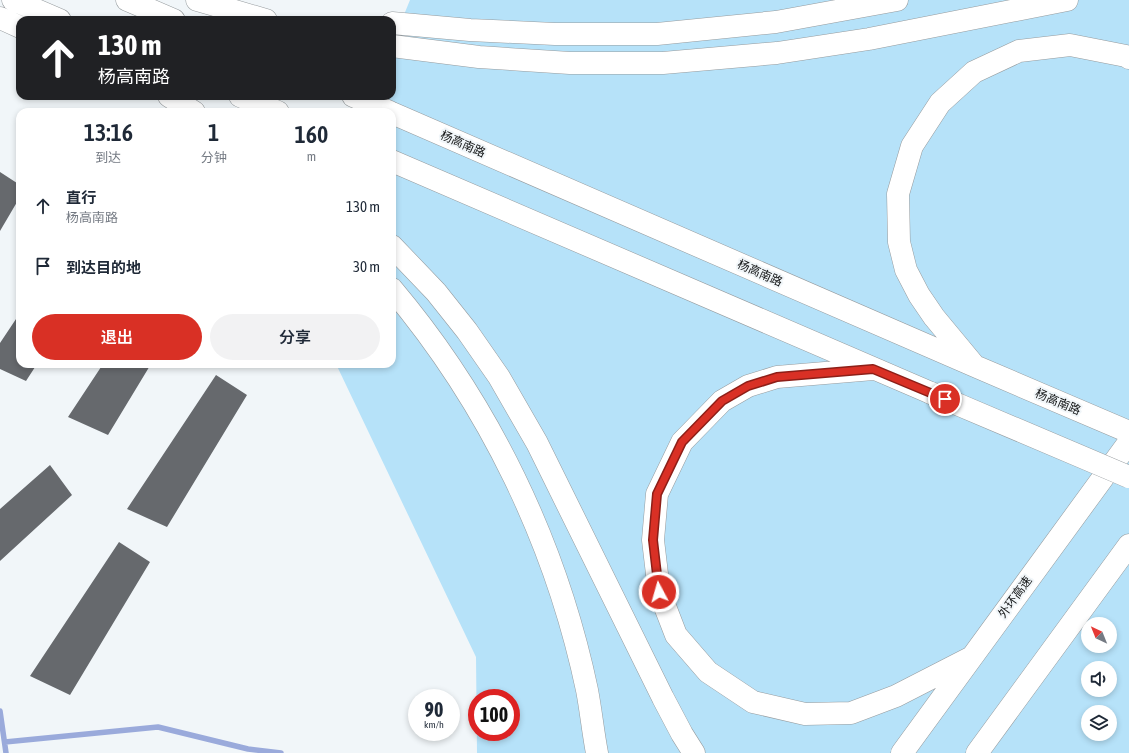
<!DOCTYPE html>
<html lang="zh">
<head>
<meta charset="utf-8">
<style>
	:root { --surface:#fff; --page:#f2f2f3; --text:#1f2937; --muted:#747a83; --accent:#d93025 }
	body { margin:0; font-family:"Asap Condensed","Noto Sans SC",sans-serif; background:var(--page); color:var(--text); height:100vh; display:flex; flex-direction:column; font-size:15px; white-space:nowrap }
	* { box-sizing:border-box; margin:0 }
	p { font-size:13px; color:var(--muted) }
	.icon { flex:none; width:22px; height:22px; fill:none; stroke:currentColor; stroke-width:2; stroke-linecap:round; stroke-linejoin:round }
	.map { position:relative; flex:1; overflow:hidden }
	.panel { position:absolute; left:16px; top:108px; width:380px; height:260px; display:flex; flex-direction:column; background:var(--surface); border-radius:12px; box-shadow:0 2px 6px #0003 }
	.panel>* { flex:none }
	.top-card { position:absolute; left:16px; top:16px; width:380px; height:84px; border-radius:12px; box-shadow:0 2px 6px #0003; background:#202124; color:#fff; overflow:hidden }
	.needle { width:26px; rotate:317deg }
	.buttons { position:absolute; left:1081px; top:617px; display:grid; gap:8px }
	.buttons a { display:grid; place-items:center; width:36px; height:36px; border-radius:50%; background:var(--surface); box-shadow:0 2px 6px #0003; font-size:20px }
	.speed { position:absolute; left:408px; top:689px; display:flex; gap:8px; font-size:20px; font-weight:700; text-align:center }
	.speed>* { display:grid; place-content:center; width:52px; height:52px; border-radius:50%; background:var(--surface); box-shadow:0 2px 6px #0003; line-height:1 }
	.speed small { font-size:10px; font-weight:400 }
	.speed .limit { border:6px solid #d22; background:#fff; color:#111 }
	.pin { position:absolute; display:grid; place-items:center; width:34px; height:34px; color:#fff; margin:-17px; border:2px solid #fff; border-radius:50%; box-shadow:0 1px 4px #0007 }
	.me { position:absolute; width:44px; margin:-22px; rotate:354deg; stroke-linejoin:round; filter:drop-shadow(0 0 3px #0008) }
	.turn { display:flex; align-items:center; gap:14px; height:84px; padding:0 16px; font-size:18px }
	.turn .icon { width:52px; height:52px; stroke-width:2.5 }
	.turn b { display:block; font-size:28px; line-height:34px }
	.eta { display:flex; justify-content:space-evenly; align-items:center; height:68px; text-align:center }
	.eta b { font-size:24px; font-weight:600; line-height:28px }
	.primary-button { display:flex; gap:8px; margin-top:auto; padding:8px 16px }
	.primary-button a { flex:1; height:46px; border-radius:24px; background:var(--accent); color:#fff; font-size:16px; font-weight:600; line-height:46px; text-align:center }
	.primary-button a+a { background:var(--page); color:var(--text) }
	ul { padding:0; list-style:none }
	li { display:flex; align-items:center; gap:12px; height:60px; padding:0 16px }
	li div { flex:1 }
	li b { display:block; font-size:15px }
	li em { font-style:normal }
	.map>svg:first-child { display:block }
</style>
</head>
<body>
<div class="map">
<svg width="1129" height="753" viewBox="0 0 1129 753">
	<rect width="100%" height="100%" fill="#f1f6f9"/>
	<path fill="#b6e2f9" fill-rule="evenodd" d="M410 0H1129V753H477L476 657 336 364H392V112L371 96H392V44ZM1088 624H1110V646H1088ZM1088 668H1110V690H1088ZM477 698H511V732H477ZM1088 712H1110V734H1088Z"/>
	<g fill="none" stroke-linecap="round" stroke-linejoin="round">
		<path stroke="#9aaadb" stroke-width="5.5" d="M0 711 6 753
			M5 742 158 727 248 749 281 753"/>
	</g>
	<path fill="#66696d" d="M0 172 20 185V197L0 231Z
		M20 313V364H37L26 381 0 369V343Z
		M103 364H151L108 435 68 417Z
		M216 375 247 395 167 527 127 509Z
		M50 465 72 495 0 561V509Z
		M119 542 150 562 70 695 30 676Z"/>
	<g fill="none" stroke-linecap="round" stroke-linejoin="round">
		<g stroke="#969b9e" stroke-width="23">
			<path id="highway" d="M13 0 60 20
				M127 0 174 20
				M197 0 266 20
				M0 18 20 27
				M392 23 470 30 555 34H657L776 22 897 0
				M392 46 479 57 570 63H663L777 53 869 39 1067 0
				M169 96 194 112
				M240 96 278 112
				M353 96 390 112
				M392 113 977 367 1129 432
				M392 161 931 393
				M392 246 436 292 467 331 499 377 537 443 663 698 682 734 694 753
				M392 289C489 404 556 543 587 690 591 711 593 732 597 753
				M973 364 934 317 919 295 906 270 899 242 898 194 912 146 940 103 974 72 1019 51 1070 45 1126 56 1129 58
				M873 369 777 377 748 386 722 401 682 442 657 494 653 540 659 591 676 635 708 672 753 702 805 714 851 713 896 696 972 657
				M902 753 1129 442
				M977 753 1129 545"/>
		</g>
		<use href="#highway" stroke="#fff" stroke-width="22"/>
		<g stroke="#969b9e" stroke-width="23" stroke-linecap="butt">
			<path id="highway-bridge" d="M931 393 1129 477"/>
		</g>
		<use href="#highway-bridge" stroke="#fff" stroke-width="22"/>
	</g>
	<g fill="none" stroke-linecap="round" stroke-linejoin="round">
		<g stroke="#8d1f18" stroke-width="10">
			<path id="route" d="M659 592 653 540 657 494 682 442 722 401 748 386 777 377 873 369 945 399"/>
		</g>
		<use href="#route" stroke="#d93025" stroke-width="7"/>
	</g>
	<g text-anchor="middle" dominant-baseline="central" stroke-width="4" stroke-linejoin="round" paint-order="stroke">
		<g font-size="12" fill="#111314" stroke="#f1f6f9">
			<text transform="translate(463 144) rotate(24)">杨高南路</text>
			<text transform="translate(760 273) rotate(24)">杨高南路</text>
			<text transform="translate(1058 402) rotate(23)">杨高南路</text>
			<text transform="translate(1015 597) rotate(-54)">外环高速</text>
		</g>
	</g>
</svg>
<div class="buttons">
<a><svg class="needle" viewBox="-14 -14 28 28"><path d="M0-13l5 13h-10z" fill="#e53935"/><path d="M0 13l5-13h-10z" fill="#747a83"/></svg></a>
<a><svg class="icon" aria-label="sound" viewBox="0 0 24 24"><path d="M4 9h4l5-4v14l-5-4H4zM17 9q2 3 0 6"/></svg></a>
<a><svg class="icon" aria-label="layers" viewBox="0 0 24 24"><path d="M12 4l9 5-9 5-9-5zM3 14l9 5 9-5"/></svg></a>
</div>
<div class="speed"><div>90<small>km/h</small></div><div class="limit">100</div></div>
<div class="pin" style="left:945px;top:399px;background:#d93025"><svg class="icon" aria-label="arrive" viewBox="0 0 24 24"><path d="M6 21V4h12l-3 4 3 4H6"/></svg></div>
<svg class="me" style="left:659px;top:592px" viewBox="-20 -20 40 40"><circle r="17" fill="#d93025" stroke="#fff" stroke-width="3"/><path d="M0-11L8 9 0 5-8 9z" fill="#fff"/></svg>
<div class="top-card">
<div class="turn"><svg class="icon" aria-label="ahead" viewBox="0 0 24 24"><path d="M12 20V5M6 11l6-6 6 6"/></svg><div><b>130 m</b>杨高南路</div></div>
</div>
<section class="panel">
<div class="eta">
<div><b>13:16</b><p>到达</p></div>
<div><b>1</b><p>分钟</p></div>
<div><b>160</b><p>m</p></div>
</div>
<ul>
<li><svg class="icon" aria-label="ahead" viewBox="0 0 24 24"><path d="M12 20V5M6 11l6-6 6 6"/></svg><div><b>直行</b><p>杨高南路</p></div><em>130 m</em></li>
<li><svg class="icon" aria-label="arrive" viewBox="0 0 24 24"><path d="M6 21V4h12l-3 4 3 4H6"/></svg><div><b>到达目的地</b></div><em>30 m</em></li>
</ul>
<div class="primary-button"><a>退出</a><a>分享</a></div>
</section>
</div>
</body>
</html>
